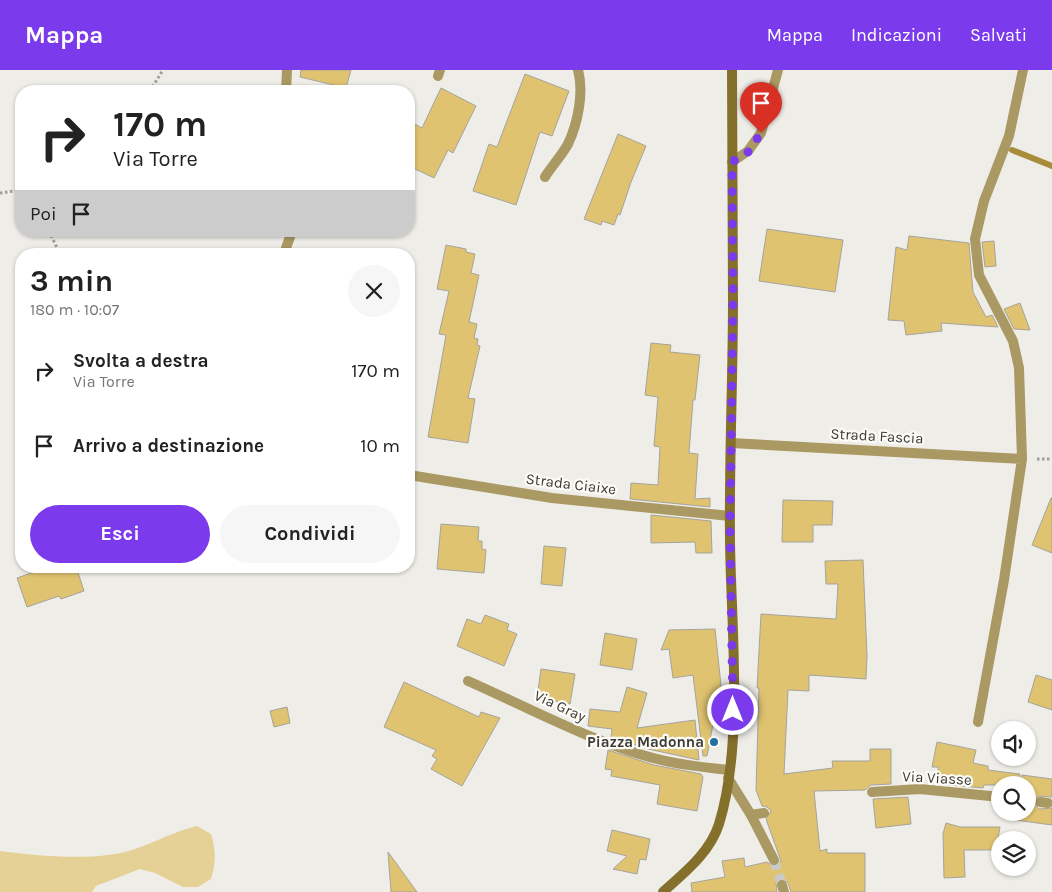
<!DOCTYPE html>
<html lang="it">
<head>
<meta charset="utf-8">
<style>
	:root { --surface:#fff; --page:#f6f6f6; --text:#222; --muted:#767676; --accent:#7c3aed }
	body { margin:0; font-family:Karla,sans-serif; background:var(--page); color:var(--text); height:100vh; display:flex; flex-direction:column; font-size:19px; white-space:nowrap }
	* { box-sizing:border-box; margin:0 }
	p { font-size:16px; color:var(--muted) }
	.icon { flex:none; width:28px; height:28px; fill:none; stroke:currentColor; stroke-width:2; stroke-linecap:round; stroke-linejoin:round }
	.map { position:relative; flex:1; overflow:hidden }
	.details { position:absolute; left:15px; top:178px; width:400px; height:325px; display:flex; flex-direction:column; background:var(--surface); border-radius:20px; box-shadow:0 1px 4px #0004 }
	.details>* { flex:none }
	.hud { position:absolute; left:15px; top:15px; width:400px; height:152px; border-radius:20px; box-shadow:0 1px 4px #0004; background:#fff; color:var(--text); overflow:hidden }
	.controls { position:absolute; left:991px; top:651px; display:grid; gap:10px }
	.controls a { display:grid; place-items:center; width:45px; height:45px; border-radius:50%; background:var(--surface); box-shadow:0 1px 4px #0004; font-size:25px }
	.pin { position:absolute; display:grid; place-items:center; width:42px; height:42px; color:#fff; margin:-51px -21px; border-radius:50% 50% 50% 0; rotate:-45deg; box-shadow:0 0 5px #0007 }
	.pin .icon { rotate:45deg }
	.me { position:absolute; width:55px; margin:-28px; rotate:0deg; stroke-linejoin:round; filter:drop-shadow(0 0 4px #0008) }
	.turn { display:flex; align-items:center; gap:18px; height:105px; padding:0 15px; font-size:22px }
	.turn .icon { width:65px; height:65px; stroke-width:2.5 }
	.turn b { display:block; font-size:35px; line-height:42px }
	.then { display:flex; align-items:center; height:48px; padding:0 15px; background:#0003; gap:10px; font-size:19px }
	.round { display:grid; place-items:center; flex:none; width:52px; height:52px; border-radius:26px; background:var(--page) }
	.headline { display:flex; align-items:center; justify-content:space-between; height:85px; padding:0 15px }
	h1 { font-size:30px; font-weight:700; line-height:38px }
	.button { display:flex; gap:10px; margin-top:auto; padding:10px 15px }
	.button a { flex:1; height:58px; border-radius:30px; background:var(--accent); color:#fff; font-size:20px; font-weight:700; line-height:58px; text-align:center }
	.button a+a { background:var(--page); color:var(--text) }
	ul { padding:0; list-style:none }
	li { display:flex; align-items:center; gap:15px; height:75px; padding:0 15px }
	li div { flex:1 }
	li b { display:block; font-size:19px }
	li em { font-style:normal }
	header { display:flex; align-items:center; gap:30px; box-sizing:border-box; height:70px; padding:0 25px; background:var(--accent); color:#fff }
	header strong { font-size:24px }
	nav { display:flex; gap:28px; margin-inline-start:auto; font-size:18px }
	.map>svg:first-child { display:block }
</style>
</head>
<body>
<header>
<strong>Mappa</strong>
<nav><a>Mappa</a><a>Indicazioni</a><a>Salvati</a></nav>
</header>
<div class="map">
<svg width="1052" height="822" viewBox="0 0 1052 822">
	<rect width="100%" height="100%" fill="#efede8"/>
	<path fill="#e5d195" d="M197 756 211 764C216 781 216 792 211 809L198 817H183L155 803 140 799 96 816 92 822H0V781C38 786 99 792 135 779 156 772 175 761 197 756Z"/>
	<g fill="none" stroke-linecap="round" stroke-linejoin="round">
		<path stroke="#a78d39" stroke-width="6" d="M1012 80 1052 96"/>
	</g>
	<path fill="#dfc370" stroke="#a5a39e" d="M301 0H351L346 18 300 7Z
		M525 4 569 21 552 66 540 62 516 135 473 121 489 74 497 77Z
		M441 18 476 36 453 83 448 80 434 108 409 96V51L422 58Z
		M618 64 646 76 631 112 620 145 618 144 614 155 602 151 601 155 584 149Z
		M767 159 843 170 835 222 759 211Z
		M909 166 969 173 973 222 986 247 992 245 998 257 941 253 942 261 906 265 904 251 888 250 896 177 907 180Z
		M994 171 996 196 985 197 982 172Z
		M446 175 466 179V182L475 184 471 203 479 205 469 252 477 254 474 268 478 269 477 275 480 276 468 328 475 329 468 373 428 367 446 265 439 264 449 221 437 219Z
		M1020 233 1030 260 1014 259 1004 239Z
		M651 273 671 275 670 282 700 285 695 330H693L689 383 698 384 695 429 710 428V437L630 429 631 413 658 415 660 377 654 376 658 327 645 325Z
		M1051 428H1052V483L1032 475Z
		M783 430 833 431 832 455H813V472H782Z
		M651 445 711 451 712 483H696L695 472 651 473Z
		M441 454 479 457 478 471H482V479L486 480 484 503 437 499Z
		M544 476 566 478 562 516 541 514Z
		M863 490 867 586 866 609 809 605V621L788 620 784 704 833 698 832 691H870V679H891V714L871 715 865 720 814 721 820 781 827 779V783H865V822H791L788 813 783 808 776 813 777 822H692L691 813 725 807 722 791 744 788 745 797 767 792 774 797 781 791 766 749 771 741 767 737 762 736 756 720 759 618H757L761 544 836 549 838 514H826L825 491Z
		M32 496H76L84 521 61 529 59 526 27 537 17 508 34 502Z
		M485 545 509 554 507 560 517 564 504 596 457 576 467 549 481 554Z
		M715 559 726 662 723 663 715 644 707 686H703L693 605 673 608 669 579 661 580 669 560Z
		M605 563 637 569 632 600 600 595Z
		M541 599 575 604 570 634 537 628Z
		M1036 605 1052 610V640L1028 632Z
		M404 612 479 647 481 642 500 648 462 716 431 699 437 689 432 686 436 680 384 657Z
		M627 617 647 623 637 658 695 650 699 690 648 679 611 667 612 659 588 656 590 639 620 642Z
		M287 637 290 653 274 657 270 641Z
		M937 672 976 680 973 693 988 696V700L1020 704 1019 715H984L983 718 939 714 938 697H932Z
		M608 680 654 695 701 704 703 707 697 741 657 734 660 715 611 706 612 700 605 699Z
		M1022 705 1052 709V727L1038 726 1033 732 1039 739 1052 738V755L1015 750 1016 742H1028V715H1020Z
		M908 727 911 754 876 758 873 729Z
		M946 753 960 757H1000L996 780H964L965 807 944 808 943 764Z
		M612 760 650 769 646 790 640 789 637 804 613 799 627 786 607 781Z
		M388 782 417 822H391Z"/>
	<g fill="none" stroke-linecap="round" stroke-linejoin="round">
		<path stroke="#cbc9c5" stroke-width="10" stroke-dasharray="10 5" stroke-linecap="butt" d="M774 790 782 815"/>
		<path stroke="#9e9d99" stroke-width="3" stroke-dasharray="2.5 2.5" stroke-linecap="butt" d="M150 21 163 0
			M0 123 21 120
			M49 161 60 184
			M1037 389H1052"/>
		<path stroke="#ab9963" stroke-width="10" d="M438 6 440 0
			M545 107C552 96 562 85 568 74 578 53 584 22 578 0
			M731 373 1022 389
			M468 611C527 637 584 668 646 686 673 694 701 697 729 700
			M978 652 1004 510 1022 389 1019 298 1013 271 979 205 975 169 984 131 1009 66 1023 0
			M872 722 920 719 1000 727
			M1040 732 1048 733
			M751 745 764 743"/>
		<path stroke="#ab9963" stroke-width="10" d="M286 21 287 0
			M732 92 748 81 761 63 778 0
			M284 184 292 161
			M409 405 552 428 730 446
			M728 708 751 745 774 790
			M782 815 784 822"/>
		<path stroke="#85702b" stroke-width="10" d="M663 822C684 803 710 783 719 754 744 673 731 557 730 471 729 390 733 310 733 229 733 153 732 76 732 0"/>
	</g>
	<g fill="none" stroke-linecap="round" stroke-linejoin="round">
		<path stroke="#7c3aed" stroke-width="9" stroke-dasharray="0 16.2" d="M733 640 730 459 733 229 732 92 748 82 761 63"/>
	</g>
	<circle fill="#2271a3" stroke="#fcfbf5" stroke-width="2" cx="714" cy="672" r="5"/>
	<g text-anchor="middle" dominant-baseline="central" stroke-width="4.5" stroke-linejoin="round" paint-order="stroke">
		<g font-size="15" fill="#3b3a38" stroke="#fcfbf5">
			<text transform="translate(877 366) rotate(3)">Strada Fascia</text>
			<text transform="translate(571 414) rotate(7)">Strada Ciaixe</text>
			<text transform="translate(560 636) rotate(25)">Via Gray</text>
			<text transform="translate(937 708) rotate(3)">Via Viasse</text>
		</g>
		<g font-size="15" font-weight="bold" fill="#3b3a38" stroke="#fcfbf5" text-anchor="end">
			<text x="704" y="672">Piazza Madonna</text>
		</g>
	</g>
</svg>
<div class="controls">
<a><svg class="icon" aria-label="sound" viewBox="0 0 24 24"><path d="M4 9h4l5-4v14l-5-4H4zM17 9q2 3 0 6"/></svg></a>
<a><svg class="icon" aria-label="search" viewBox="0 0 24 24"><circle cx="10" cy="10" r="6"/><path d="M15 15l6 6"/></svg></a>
<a><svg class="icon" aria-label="layers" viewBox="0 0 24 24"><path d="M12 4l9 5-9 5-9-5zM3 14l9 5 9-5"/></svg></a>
</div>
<div class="pin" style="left:761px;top:63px;background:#d93025"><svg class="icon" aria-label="arrive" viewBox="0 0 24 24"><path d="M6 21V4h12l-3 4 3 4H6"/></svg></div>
<svg class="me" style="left:733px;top:640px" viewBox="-20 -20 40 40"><circle r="17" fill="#7c3aed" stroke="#fff" stroke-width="3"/><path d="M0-11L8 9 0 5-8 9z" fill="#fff"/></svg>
<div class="hud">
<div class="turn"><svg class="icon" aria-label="right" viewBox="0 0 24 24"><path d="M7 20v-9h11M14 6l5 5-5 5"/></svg><div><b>170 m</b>Via Torre</div></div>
<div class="then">Poi<svg class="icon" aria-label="arrive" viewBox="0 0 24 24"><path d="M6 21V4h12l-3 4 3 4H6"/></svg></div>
</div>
<section class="details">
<div class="headline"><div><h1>3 min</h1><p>180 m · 10:07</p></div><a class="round"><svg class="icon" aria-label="close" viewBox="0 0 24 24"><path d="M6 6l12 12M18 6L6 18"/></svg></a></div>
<ul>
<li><svg class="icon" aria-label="right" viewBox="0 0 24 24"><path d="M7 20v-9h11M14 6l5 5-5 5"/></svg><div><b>Svolta a destra</b><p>Via Torre</p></div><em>170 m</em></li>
<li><svg class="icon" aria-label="arrive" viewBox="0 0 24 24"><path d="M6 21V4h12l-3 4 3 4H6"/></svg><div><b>Arrivo a destinazione</b></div><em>10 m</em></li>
</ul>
<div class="button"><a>Esci</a><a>Condividi</a></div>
</section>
</div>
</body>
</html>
